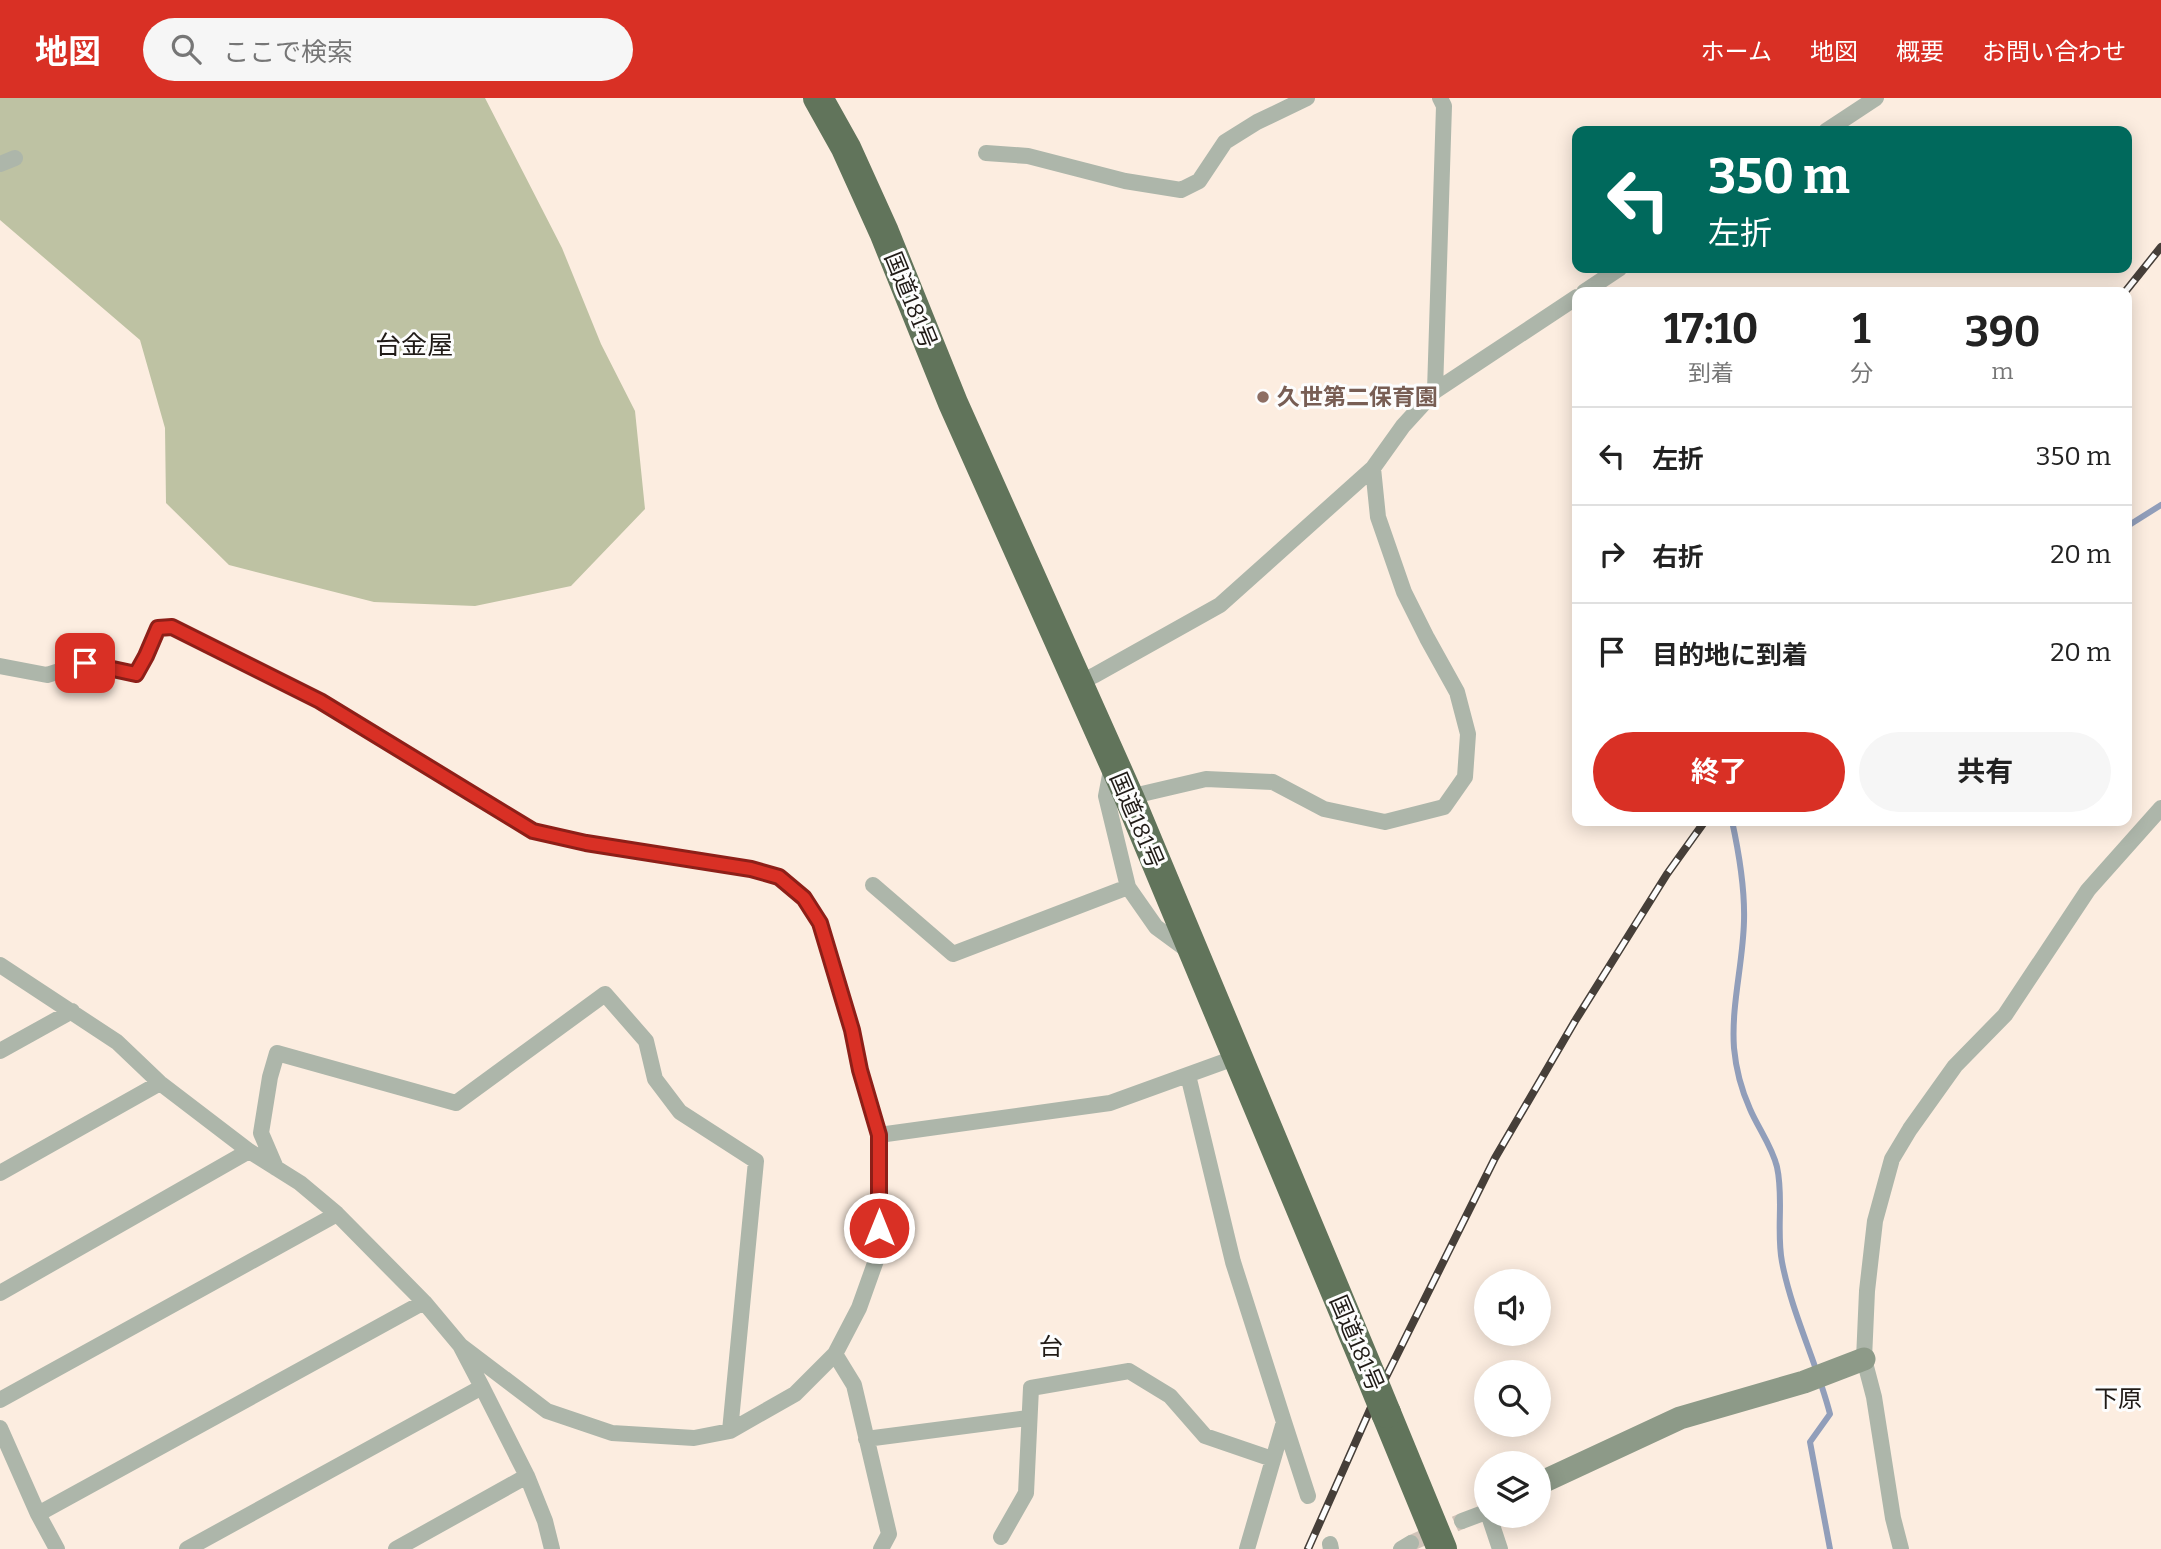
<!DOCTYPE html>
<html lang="ja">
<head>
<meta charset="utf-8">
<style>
	:root { --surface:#fff; --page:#f6f6f6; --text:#222; --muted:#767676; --line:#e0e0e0; --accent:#d93025 }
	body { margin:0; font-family:Bitter,"Noto Sans JP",serif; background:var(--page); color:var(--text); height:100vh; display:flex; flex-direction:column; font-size:26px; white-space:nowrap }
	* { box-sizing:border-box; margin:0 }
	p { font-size:23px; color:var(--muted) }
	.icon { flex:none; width:38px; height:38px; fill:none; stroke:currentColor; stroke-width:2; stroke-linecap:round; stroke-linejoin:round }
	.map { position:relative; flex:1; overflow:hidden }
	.panel { position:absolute; left:1572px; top:189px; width:560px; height:539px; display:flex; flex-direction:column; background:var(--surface); border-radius:14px; box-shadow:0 4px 18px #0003 }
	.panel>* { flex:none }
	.top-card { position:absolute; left:1572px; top:28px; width:560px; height:147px; border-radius:14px; box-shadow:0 4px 18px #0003; background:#00695c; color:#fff; overflow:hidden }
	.fabs { position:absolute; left:1474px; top:1171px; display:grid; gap:14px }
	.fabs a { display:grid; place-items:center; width:77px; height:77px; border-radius:50%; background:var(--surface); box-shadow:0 4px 18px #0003; font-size:35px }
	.pin { position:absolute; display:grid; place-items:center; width:60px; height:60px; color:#fff; margin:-30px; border-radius:14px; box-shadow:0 4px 10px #0006 }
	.me { position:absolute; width:77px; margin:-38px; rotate:0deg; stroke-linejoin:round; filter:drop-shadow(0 0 5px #0008) }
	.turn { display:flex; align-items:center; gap:24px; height:147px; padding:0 21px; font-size:32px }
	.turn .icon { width:91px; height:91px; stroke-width:2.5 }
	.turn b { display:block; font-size:49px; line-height:60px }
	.eta { display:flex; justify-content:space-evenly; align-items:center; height:119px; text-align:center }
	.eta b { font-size:42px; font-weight:700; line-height:49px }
	.button { display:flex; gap:14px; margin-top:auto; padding:14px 21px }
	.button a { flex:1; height:80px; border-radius:42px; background:var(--accent); color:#fff; font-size:28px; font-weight:700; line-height:80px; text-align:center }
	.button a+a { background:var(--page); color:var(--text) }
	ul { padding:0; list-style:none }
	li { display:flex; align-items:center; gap:21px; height:98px; padding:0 21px; border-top:2px solid var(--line) }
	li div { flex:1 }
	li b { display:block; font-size:26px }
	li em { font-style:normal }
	header { display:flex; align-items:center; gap:42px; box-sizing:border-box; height:98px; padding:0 35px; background:var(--accent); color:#fff }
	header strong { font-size:33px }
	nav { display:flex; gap:38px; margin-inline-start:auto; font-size:24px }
	.search { width:490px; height:63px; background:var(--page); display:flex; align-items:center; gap:18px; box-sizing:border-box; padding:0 24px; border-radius:38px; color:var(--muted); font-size:26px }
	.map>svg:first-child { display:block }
</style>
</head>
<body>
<header>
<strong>地図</strong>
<div class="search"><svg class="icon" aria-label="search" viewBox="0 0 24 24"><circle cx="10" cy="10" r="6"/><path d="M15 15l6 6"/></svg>ここで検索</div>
<nav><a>ホーム</a><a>地図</a><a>概要</a><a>お問い合わせ</a></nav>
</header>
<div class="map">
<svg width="2161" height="1451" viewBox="0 0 2161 1451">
	<rect width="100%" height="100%" fill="#fcede0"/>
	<path fill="#bec2a3" d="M0 0H485L562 150 601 246 635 313 645 411 571 488 475 508 374 504 229 467 166 405 165 330 140 242 0 122Z"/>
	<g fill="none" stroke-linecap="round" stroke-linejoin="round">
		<path stroke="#919eba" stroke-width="6" d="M2126 429 2161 407
			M1732 723C1739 755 1745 789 1744 823 1743 866 1731 907 1734 950 1736 972 1741 991 1750 1011 1758 1030 1772 1048 1777 1069 1784 1100 1776 1133 1782 1164 1792 1216 1817 1265 1830 1316L1810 1344 1830 1451"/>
		<path stroke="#d0c3b8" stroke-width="16" stroke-dasharray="16 8" stroke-linecap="butt" d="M1411 1445 1462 1423"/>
		<path stroke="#adb6aa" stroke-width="16" d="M1826 33 1876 0
			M986 55 1028 58 1125 83 1181 92 1199 83 1225 44 1257 24 1307 0
			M0 66 15 60
			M1584 194 1620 170
			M1435 293 1444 8 1440 0
			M0 568 47 577 85 565 136 576 146 558 158 530 172 529 320 603 533 733 586 745 751 771 779 779 804 800 820 825 852 932 860 972 879 1037V1154L859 1210 835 1256 795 1296 730 1333 694 1340 612 1335 547 1313 460 1247
			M1078 585 1095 577 1220 507 1373 370 1403 328 1435 293 1577 199
			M1112 667 1106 698 1128 789 1156 829 1190 854
			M1129 699 1206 681 1273 684 1324 711 1385 724 1444 709 1465 679 1468 636 1457 594 1427 540 1404 494 1378 419 1373 370
			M873 787 953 856 1128 789
			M0 867 117 944 160 985 249 1053 300 1085 337 1116 424 1204 460 1247 482 1289 527 1378 545 1423 552 1451
			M0 953 72 913
			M1188 977 1233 1164 1284 1324 1247 1451
			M879 1037 1110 1005 1237 959
			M276 1070 261 1035 270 979 277 955 456 1005 605 896 646 943 655 981 680 1014 756 1063 730 1333
			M0 1075 160 985
			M0 1195 249 1053
			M835 1256 854 1287 889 1436 881 1451
			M0 1302 337 1116
			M1284 1324 1308 1398
			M0 1330 38 1416 57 1451
			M866 1341 1028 1320
			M38 1416 424 1204
			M1489 1418 1500 1451
			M1462 1423 1486 1414
			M1001 1439 1026 1395 1031 1290 1129 1273 1170 1298 1205 1338 1272 1361
			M1330 1446 1331 1451
			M187 1451 482 1289
			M396 1451 527 1378
			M1401 1451 1411 1445
			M1901 1451 1893 1420 1874 1299 1864 1261 1867 1193 1875 1123 1892 1061 1910 1031 1955 968 2005 917 2088 792 2161 710"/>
		<path stroke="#8d9a88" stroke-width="23" d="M1538 1386 1680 1320 1804 1284 1864 1261"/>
		<path stroke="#61745b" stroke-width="30" d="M818 0 846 50 884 134 953 305 1129 699 1370 1276
			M1386 1315 1442 1451"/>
		<g stroke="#463f39" stroke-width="8">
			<path id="rail" d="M2125 194 2161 149
				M1308 1451 1373 1305 1495 1060 1575 923 1667 776 1705 723"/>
		</g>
		<use href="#rail" stroke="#fdfdfd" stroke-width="5" stroke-dasharray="16" stroke-linecap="butt"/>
		<path stroke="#61745b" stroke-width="30" d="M1370 1276 1386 1315"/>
	</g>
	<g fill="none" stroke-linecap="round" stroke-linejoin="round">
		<g stroke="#8d1f18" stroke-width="18">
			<path id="route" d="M85 565 136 576 146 558 158 530 172 529 320 603 533 733 586 745 751 771 779 779 804 800 820 825 852 932 860 972 879 1037V1130"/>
		</g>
		<use href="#route" stroke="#d93025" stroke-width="12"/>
	</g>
	<circle fill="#8d6e63" stroke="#fdfdfd" stroke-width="2.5" cx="1263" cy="299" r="7"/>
	<g text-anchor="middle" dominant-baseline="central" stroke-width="6" stroke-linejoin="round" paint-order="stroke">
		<g font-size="23" fill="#201b17" stroke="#fdfdfd">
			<text transform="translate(911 202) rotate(68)">国道181号</text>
			<text transform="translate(1137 722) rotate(67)">国道181号</text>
			<text transform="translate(1357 1245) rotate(67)">国道181号</text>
		</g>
		<g font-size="23" font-weight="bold" fill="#785e54" stroke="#fdfdfd" text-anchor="start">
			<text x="1277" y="299">久世第二保育園</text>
		</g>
		<g font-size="24" fill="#201b17" stroke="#fdfdfd">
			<text x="1051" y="1249">台</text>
			<text x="2118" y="1301">下原</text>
		</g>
		<g font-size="26" fill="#201b17" stroke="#fdfdfd">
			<text x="414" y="247">台金屋</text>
		</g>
	</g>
</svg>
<div class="fabs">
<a><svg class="icon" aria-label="sound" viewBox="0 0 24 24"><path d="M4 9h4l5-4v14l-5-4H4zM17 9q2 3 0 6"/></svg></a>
<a><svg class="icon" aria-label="search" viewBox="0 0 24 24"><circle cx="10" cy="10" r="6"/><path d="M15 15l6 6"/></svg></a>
<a><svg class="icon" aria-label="layers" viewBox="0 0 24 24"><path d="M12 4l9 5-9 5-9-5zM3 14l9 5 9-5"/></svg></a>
</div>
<div class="pin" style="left:85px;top:565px;background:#d93025"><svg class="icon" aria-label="arrive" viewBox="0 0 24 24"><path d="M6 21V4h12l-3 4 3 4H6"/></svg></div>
<svg class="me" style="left:879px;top:1130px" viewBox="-20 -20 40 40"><circle r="17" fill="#d93025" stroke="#fff" stroke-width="3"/><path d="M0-11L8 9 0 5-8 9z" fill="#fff"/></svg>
<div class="top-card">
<div class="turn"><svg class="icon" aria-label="left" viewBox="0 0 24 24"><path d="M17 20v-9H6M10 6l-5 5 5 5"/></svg><div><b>350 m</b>左折</div></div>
</div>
<section class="panel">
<div class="eta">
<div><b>17:10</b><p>到着</p></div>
<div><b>1</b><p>分</p></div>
<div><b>390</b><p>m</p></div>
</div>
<ul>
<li><svg class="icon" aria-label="left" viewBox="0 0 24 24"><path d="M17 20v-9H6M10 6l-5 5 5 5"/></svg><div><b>左折</b></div><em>350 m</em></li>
<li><svg class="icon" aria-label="right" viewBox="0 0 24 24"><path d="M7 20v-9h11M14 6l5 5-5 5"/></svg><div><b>右折</b></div><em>20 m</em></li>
<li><svg class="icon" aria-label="arrive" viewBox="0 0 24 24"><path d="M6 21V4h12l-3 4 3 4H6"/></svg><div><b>目的地に到着</b></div><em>20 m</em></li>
</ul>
<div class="button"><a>終了</a><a>共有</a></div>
</section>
</div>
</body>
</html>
